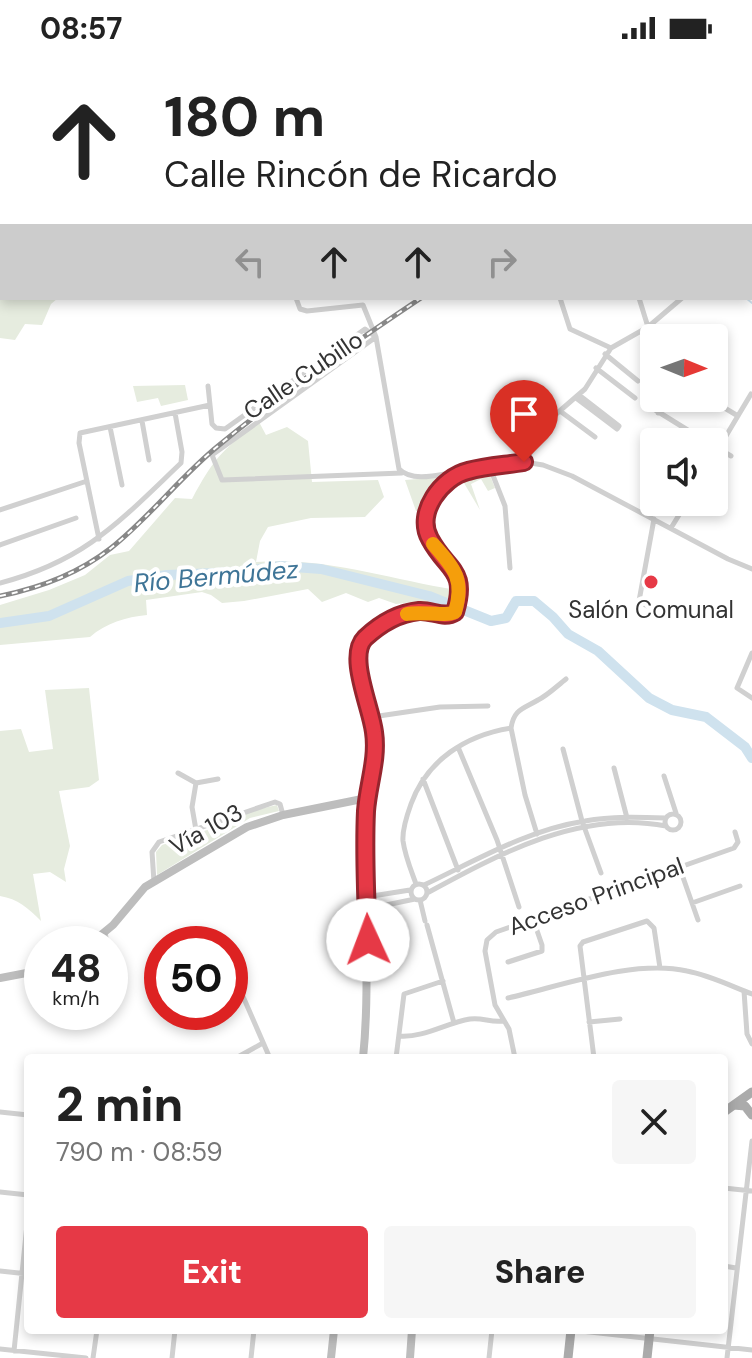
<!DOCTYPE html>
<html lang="en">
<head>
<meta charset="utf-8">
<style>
	:root { --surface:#fff; --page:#f6f6f6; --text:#222; --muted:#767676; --accent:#e63946 }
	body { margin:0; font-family:"DM Sans",sans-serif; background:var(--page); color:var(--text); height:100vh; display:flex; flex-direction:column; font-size:30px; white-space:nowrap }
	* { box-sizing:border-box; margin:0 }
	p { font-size:26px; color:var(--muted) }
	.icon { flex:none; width:44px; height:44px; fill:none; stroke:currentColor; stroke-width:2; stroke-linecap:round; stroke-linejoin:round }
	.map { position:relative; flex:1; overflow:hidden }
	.drawer { position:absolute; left:24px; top:998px; width:704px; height:280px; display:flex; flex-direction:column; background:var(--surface); border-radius:8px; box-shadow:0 4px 12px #0003 }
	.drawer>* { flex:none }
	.hud { position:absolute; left:0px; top:0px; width:752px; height:244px; box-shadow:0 4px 12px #0003; background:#fff; color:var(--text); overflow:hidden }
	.needle { width:52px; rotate:91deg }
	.tools { position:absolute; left:640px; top:268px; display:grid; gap:16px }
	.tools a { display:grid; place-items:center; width:88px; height:88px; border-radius:8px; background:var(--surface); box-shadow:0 4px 12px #0003; font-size:40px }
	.speed { position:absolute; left:24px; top:870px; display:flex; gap:16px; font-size:40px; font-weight:700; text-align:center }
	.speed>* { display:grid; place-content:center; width:104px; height:104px; border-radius:50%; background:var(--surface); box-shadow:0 4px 12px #0003; line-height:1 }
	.speed small { font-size:20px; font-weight:400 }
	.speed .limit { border:12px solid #d22; background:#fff; color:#111 }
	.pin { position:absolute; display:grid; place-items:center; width:68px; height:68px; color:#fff; margin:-82px -34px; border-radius:50% 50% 50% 0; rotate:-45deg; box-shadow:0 0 8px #0007 }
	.pin .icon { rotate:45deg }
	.me { position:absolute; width:88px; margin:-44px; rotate:358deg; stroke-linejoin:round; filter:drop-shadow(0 0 6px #0008) }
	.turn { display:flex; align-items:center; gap:28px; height:168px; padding:0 32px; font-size:36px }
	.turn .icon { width:104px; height:104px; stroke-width:2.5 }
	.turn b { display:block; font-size:56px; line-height:68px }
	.lanes { display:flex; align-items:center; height:76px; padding:0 32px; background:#0003; justify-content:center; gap:40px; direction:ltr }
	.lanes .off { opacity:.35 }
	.round { display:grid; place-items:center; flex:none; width:84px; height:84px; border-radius:8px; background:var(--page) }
	.overview { display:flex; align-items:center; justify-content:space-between; height:136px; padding:0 32px }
	h1 { font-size:48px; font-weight:800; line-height:60px }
	.primary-button { display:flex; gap:16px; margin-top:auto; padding:16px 32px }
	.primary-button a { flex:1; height:92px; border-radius:8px; background:var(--accent); color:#fff; font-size:32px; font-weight:800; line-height:92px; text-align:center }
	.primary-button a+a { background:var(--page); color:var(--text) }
	.status { display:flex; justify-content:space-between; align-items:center; height:56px; padding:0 40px; background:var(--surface); direction:ltr }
	.status svg { height:22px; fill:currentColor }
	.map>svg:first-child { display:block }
</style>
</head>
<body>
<div class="status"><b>08:57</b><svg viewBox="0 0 49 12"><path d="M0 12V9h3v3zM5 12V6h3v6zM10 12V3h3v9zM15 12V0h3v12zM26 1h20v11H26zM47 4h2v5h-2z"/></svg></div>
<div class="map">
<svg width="752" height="1302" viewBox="0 0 752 1302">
	<rect width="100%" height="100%" fill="#fff"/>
	<path fill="#e6ecdf" d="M0 0H21L2 2V242H58L51 248 42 269 25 268 15 284 0 282Z
		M752 22V198L750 199V24Z
		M185 329 188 344 161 350 158 342 137 346 133 330Z
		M259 366 266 379 287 371 308 385 312 426 378 424 384 441 365 461 311 462 268 471 260 485 256 506C328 501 387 523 457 534L448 555 414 546 396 548 379 542 368 546 346 537 322 546 308 533 244 545 222 547 211 539 202 536 146 544 147 559C126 561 106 567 90 581L0 589V549L49 534 85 519 110 499 129 495 175 442 192 443C214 402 222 394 259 366Z
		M489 417 495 432 488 435 481 423 471 428 480 454 461 422Z
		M456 420 437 435 425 457 416 455 405 424Z
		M89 632 99 724 89 731 59 735 70 790 64 813 66 826 50 816 33 818 41 865C28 852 18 843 0 840V675L21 673 29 696 53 693 45 634Z
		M277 749 279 755 250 762 157 819 156 796 162 789 231 766 251 755Z"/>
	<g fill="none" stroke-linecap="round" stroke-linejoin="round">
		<path stroke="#cfe2ee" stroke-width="2" d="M577 0 578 2
			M746 242 752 247"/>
		<path stroke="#cfe2ee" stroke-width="10" d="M0 76 2 84
			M0 208 2 205
			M0 567 49 560 128 525 167 519 239 516 281 510 321 513 429 540 491 565 506 562 516 545H534L553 561 568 578 598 595 649 642 672 654 706 661 745 691 752 702"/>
		<path stroke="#d0d0d0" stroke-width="5" d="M143 2V0
			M750 214 752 206
			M296 242 300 253 307 255 363 249 376 281 212 399 222 424 402 417
			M560 242 570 273 611 292
			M639 242 648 271
			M605 298 638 325
			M596 312 635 342
			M208 330 212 368 216 372 225 373 365 273 376 281 399 413C414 428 443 417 462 415
			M576 342 617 373 619 370 579 339
			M708 342 738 360
			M644 347 707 386
			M560 355 595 381
			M658 357 660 342
			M142 365 149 404
			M110 371 122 429
			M714 390 731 400
			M714 400 751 338
			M525 405 555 359 585 333 611 292 648 271 682 242
			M490 412 505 450 510 512
			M0 454 87 425
			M654 463 639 545 658 557
			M671 472 687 446
			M99 483 79 387 80 377 210 349
			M0 489 76 462
			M0 527C85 505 120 465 181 407L182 396 175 357
			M752 597 737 632 752 642
			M372 661 440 651 488 650
			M458 691 497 784 519 851
			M563 693 582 765 601 817
			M614 712 627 762
			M178 717 196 727
			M664 720 676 757
			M423 723 458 814
			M196 727 218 723
			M367 742C374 712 377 686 371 655 367 637 353 614 358 595 361 583 374 574 383 568 395 560 411 555 425 556 436 556 445 562 455 556L460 537 457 522 428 479 427 456 437 437 465 415 524 406 543 409 572 420 728 503 752 513
			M665 766a8 8 0 1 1 16 0a8 8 0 1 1-16 0Z
			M196 774 192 751 196 727
			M537 778 525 739 511 672C514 653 523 653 538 644 548 639 557 630 566 623
			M679 810 698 864
			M154 826 152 796 159 786 275 746 280 748 283 759
			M411 836a8 8 0 1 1 16 0a8 8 0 1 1-16 0Z
			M416 828C411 814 405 800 403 785 402 773 407 759 411 748 427 704 466 679 511 672
			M424 829C477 804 527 774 585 765 612 760 639 761 666 762
			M427 837C499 798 581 753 666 770
			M366 841 410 834
			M420 844 425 865
			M692 847 740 830
			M367 853 415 843
			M427 869 454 967
			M105 876 107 888
			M110 900 116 929
			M508 906 542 895V889L533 863
			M238 929 269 1000
			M744 935 747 978 752 988
			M508 942C561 930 633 903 687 915 709 919 731 930 752 938
			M589 966 620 963
			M399 980C424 982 446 967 470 963 482 961 491 967 503 965
			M236 1002 263 987
			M396 1002 404 938 443 925
			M515 1002 509 973 495 949 485 895 487 884 496 876 734 792 738 786 735 776
			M594 1002 580 890 583 886 647 865 654 872 660 912
			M0 1056 28 1059
			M724 1132 752 1135
			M0 1136 28 1139
			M724 1210 736 1212
			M0 1215 28 1218
			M572 1274 752 1294
			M0 1293 86 1302
			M14 1295 28 1159
			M93 1302 97 1274
			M172 1302 175 1274
			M251 1302 254 1274
			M489 1302 492 1274
			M727 1302 752 1085"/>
		<path stroke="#bdbdbd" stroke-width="8" d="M90 888 113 869 145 831 247 771 283 759 367 742C360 829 372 915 363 1002
			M0 922 42 914
			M331 1302 334 1274
			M410 1302 412 1274"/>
		<path stroke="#ababab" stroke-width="9" d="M734 1049 745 1050 752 1059
			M724 1056 752 1036
			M568 1302 571 1274
			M647 1302 650 1274"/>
		<g stroke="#888" stroke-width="5">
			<path id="rail" d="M750 13 752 11
				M0 540C40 532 79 517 111 492 150 461 180 421 218 390 282 337 352 288 421 242"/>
		</g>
		<use href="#rail" stroke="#fff" stroke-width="2" stroke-dasharray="6" stroke-linecap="butt"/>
	</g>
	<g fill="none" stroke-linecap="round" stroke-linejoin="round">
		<g stroke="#96252e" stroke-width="20">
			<path id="route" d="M368 884C366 841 364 798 366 755 368 728 378 703 374 676 371 651 347 600 365 582 380 568 399 557 419 555 432 554 444 563 455 556 468 513 447 515 430 483 415 457 442 421 468 415 486 410 506 409 524 406"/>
		</g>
		<use href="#route" stroke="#e63946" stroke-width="14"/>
		<path stroke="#f59e0b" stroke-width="14" d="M407 558C422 555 445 561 455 556 465 523 454 512 433 488"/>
	</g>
	<circle fill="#e63946" stroke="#fff" stroke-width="3" cx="651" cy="526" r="8"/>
	<g text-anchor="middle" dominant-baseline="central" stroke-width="8" stroke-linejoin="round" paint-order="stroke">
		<g font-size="24" fill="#333" stroke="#fff">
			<text transform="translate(303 319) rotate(-34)">Calle Cubillo</text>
			<text transform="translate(206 773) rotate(-29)">Vía 103</text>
			<text transform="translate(596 840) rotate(-20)">Acceso Principal</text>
		</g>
		<g font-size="24" fill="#333" stroke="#fff">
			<text x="651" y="553">Salón Comunal</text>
		</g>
		<g font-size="26" font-style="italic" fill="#3f7597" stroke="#fff">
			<text transform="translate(216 520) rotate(-5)">Río Bermúdez</text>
		</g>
	</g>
</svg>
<div class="tools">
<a><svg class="needle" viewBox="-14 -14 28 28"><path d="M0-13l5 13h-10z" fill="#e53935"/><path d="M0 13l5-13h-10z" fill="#767676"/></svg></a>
<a><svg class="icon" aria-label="sound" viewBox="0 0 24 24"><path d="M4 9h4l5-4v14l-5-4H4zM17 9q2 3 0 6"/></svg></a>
</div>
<div class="speed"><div>48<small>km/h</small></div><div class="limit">50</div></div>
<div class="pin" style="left:524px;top:406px;background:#d93025"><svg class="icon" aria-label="arrive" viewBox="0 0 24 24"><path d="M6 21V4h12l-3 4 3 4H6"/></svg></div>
<svg class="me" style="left:368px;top:884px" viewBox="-20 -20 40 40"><circle r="19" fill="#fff"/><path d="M0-13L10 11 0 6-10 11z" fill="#e63946"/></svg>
<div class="hud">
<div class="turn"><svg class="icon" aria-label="ahead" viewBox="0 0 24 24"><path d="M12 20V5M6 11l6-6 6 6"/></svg><div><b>180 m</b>Calle Rincón de Ricardo</div></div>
<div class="lanes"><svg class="icon off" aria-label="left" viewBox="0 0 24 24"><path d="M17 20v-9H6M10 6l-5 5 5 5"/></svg><svg class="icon" aria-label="ahead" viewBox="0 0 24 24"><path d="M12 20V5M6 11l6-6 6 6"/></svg><svg class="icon" aria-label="ahead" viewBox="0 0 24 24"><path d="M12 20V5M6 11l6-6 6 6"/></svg><svg class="icon off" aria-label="right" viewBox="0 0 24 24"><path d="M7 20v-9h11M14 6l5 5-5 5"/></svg></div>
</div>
<section class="drawer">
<div class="overview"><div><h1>2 min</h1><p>790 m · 08:59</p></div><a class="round"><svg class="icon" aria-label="close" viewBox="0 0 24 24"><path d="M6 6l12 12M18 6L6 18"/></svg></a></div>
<div class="primary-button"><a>Exit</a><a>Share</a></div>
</section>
</div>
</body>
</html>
